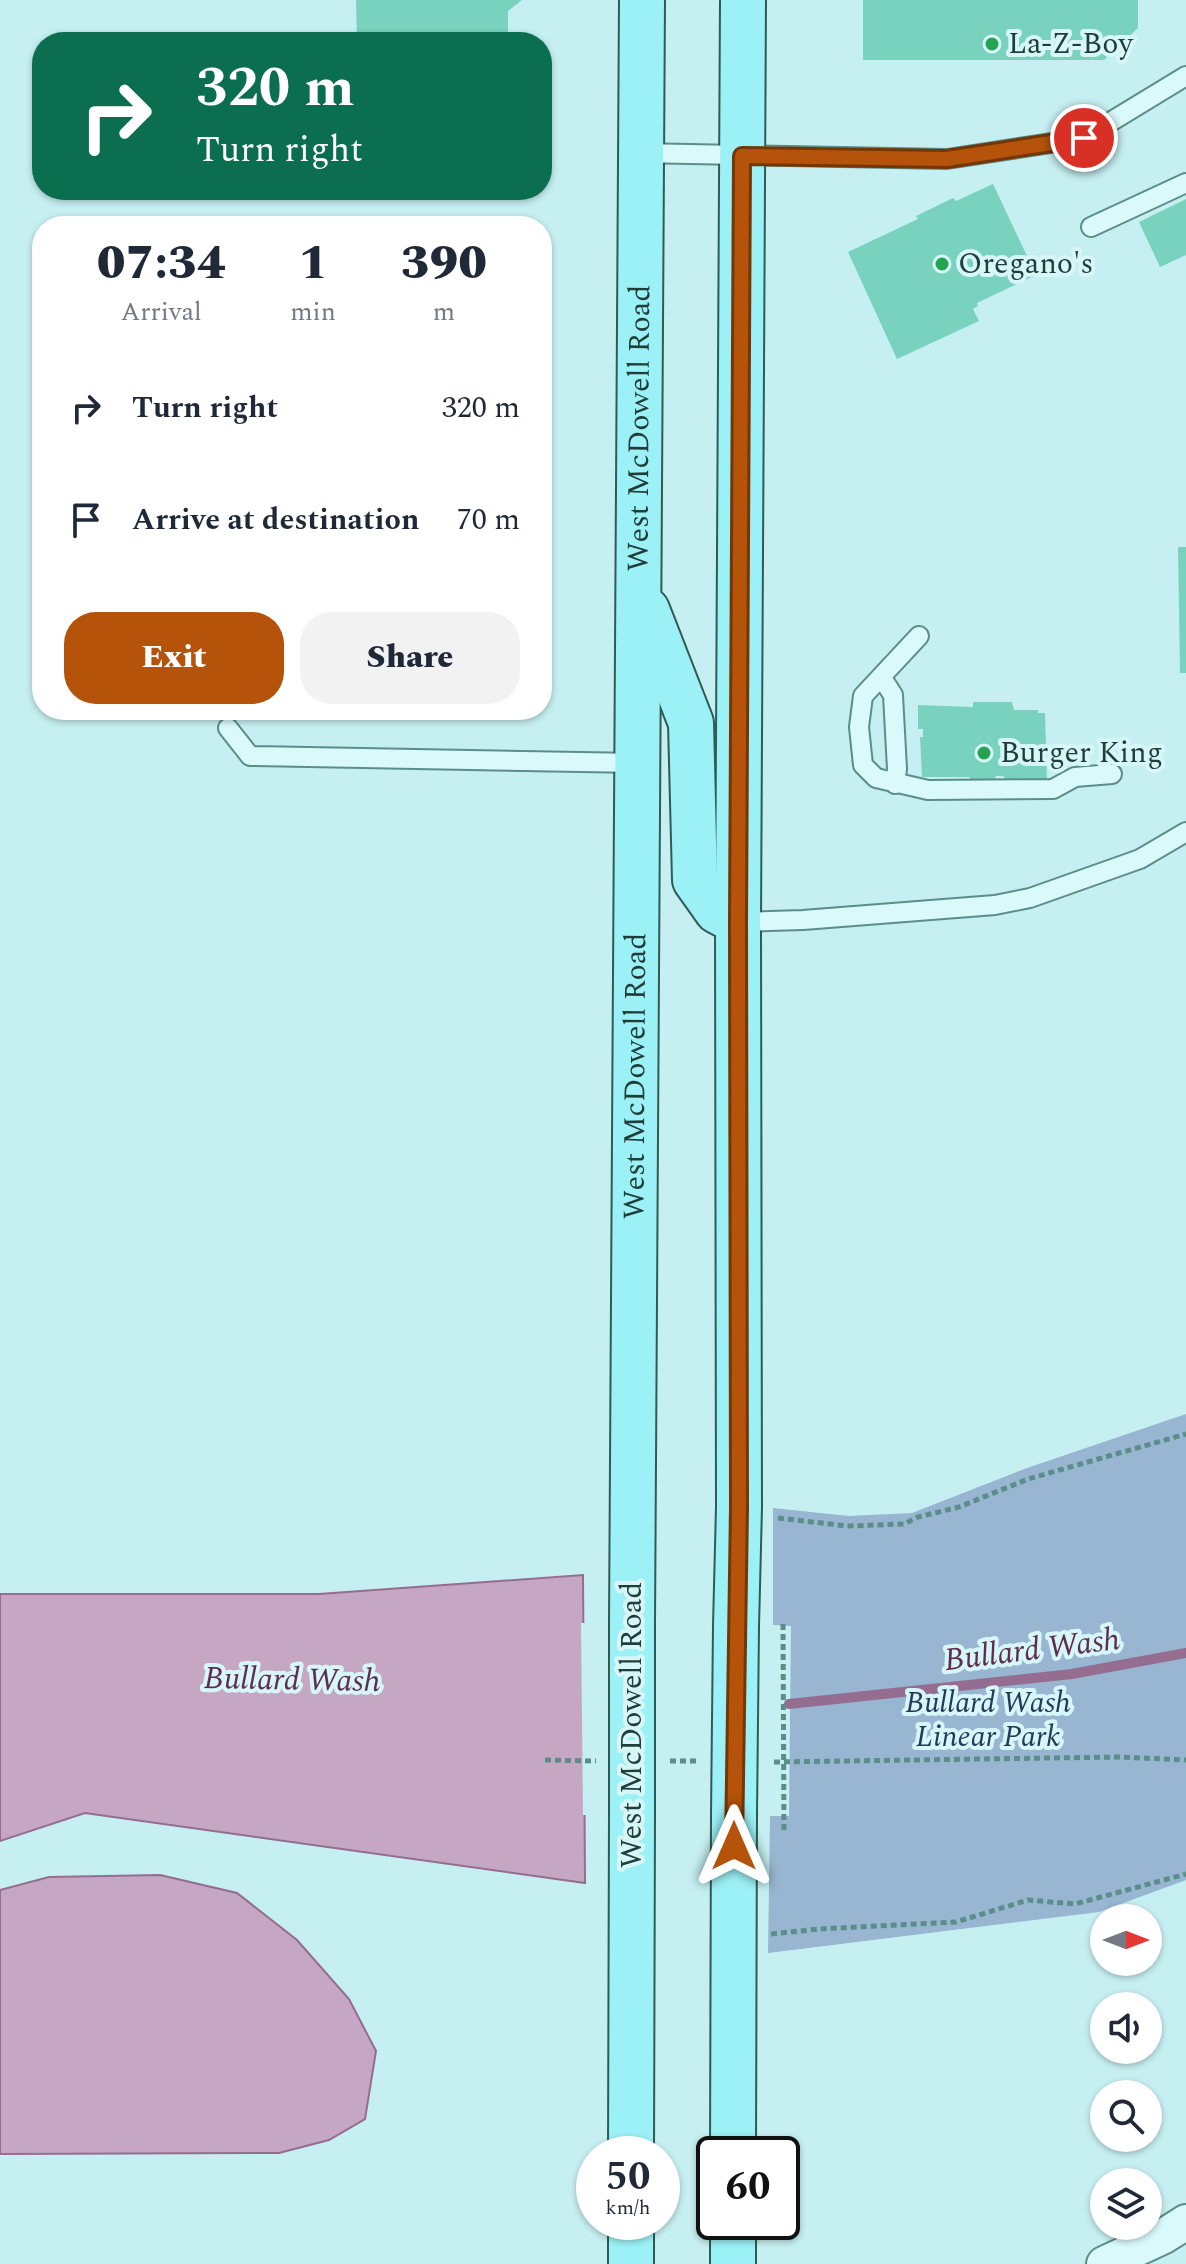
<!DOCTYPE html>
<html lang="en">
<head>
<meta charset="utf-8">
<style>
	:root { --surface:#fff; --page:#f2f2f3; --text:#1f2937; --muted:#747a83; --accent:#b45309 }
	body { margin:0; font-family:Spectral,serif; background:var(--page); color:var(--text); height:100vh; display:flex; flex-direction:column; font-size:30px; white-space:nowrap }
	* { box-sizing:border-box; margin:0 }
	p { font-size:26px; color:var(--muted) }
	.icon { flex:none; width:44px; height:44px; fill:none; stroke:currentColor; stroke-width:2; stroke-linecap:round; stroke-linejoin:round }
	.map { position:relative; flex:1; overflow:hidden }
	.sheet { position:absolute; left:32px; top:216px; width:520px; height:504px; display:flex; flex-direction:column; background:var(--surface); border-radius:32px; box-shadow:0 2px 6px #0004 }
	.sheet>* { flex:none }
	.banner { position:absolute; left:32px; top:32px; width:520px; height:168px; border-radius:32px; box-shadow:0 2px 6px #0004; background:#0b6e4f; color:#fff; overflow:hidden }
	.needle { width:52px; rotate:90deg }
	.tools { position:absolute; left:1090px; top:1904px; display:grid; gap:16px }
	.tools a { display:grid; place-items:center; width:72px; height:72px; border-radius:50%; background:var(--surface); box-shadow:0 2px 6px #0004; font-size:40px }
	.speed { position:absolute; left:576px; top:2136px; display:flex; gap:16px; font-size:40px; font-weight:700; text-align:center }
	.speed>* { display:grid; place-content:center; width:104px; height:104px; border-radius:50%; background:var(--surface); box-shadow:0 2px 6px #0004; line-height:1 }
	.speed small { font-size:20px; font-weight:400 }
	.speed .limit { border:4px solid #111; border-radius:12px; background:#fff; color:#111 }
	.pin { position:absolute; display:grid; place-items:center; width:68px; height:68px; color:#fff; margin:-34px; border:4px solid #fff; border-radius:50%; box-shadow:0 2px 8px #0007 }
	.me { position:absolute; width:88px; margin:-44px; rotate:0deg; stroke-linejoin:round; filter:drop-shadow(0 0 6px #0008) }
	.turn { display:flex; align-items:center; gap:28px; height:168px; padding:0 32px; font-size:36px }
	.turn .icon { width:104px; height:104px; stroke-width:2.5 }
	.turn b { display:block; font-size:56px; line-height:68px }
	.eta { display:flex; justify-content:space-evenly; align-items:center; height:136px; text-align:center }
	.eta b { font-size:48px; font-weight:800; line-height:56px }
	.cta { display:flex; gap:16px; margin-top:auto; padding:16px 32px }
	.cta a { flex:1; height:92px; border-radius:32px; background:var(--accent); color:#fff; font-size:32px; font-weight:800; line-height:92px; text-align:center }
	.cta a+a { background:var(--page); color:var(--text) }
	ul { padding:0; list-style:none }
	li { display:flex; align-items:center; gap:24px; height:112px; padding:0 32px }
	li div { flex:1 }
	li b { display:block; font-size:30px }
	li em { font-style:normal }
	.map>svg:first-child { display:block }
</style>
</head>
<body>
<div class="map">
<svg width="1186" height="2264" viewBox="0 0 1186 2264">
	<rect width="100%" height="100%" fill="#c6eff1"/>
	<path fill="#98b6d1" d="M1186 1414V1880L1099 1912 768 1953 770 1816H789L791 1626 773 1625V1508L849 1516 912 1513 1027 1468Z"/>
	<path fill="#c5a7c3" stroke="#946d90" stroke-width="2" d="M583 1575 585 1883 85 1813 0 1841V1594H319Z
		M160 1875 237 1893 297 1940 349 1999 376 2051 365 2119 329 2140 279 2153 0 2154V1890L49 1877Z"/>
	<path fill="#c6eff1" d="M581 1623H585L588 1705 587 1815H583Z"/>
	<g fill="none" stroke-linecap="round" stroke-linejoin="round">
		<path stroke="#946d90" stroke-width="10" d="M789 1704 1072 1674 1186 1653"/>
	</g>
	<path fill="#79d2be" d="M356 0H522L508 11V42H357Z
		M863 0H1138V28L1104 60H863Z
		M993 184 1036 275 977 303 978 306 973 309 979 321 897 359 848 252 918 219 916 216 953 198 956 201Z
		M1186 199V255L1160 267 1139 222Z
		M1178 547H1186V673H1180Z
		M973 702H1012L1014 710H1038V713H1045L1047 782H1026V778L1006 780 1003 776H996L992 783H978V779L970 780V777H922L920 737H923V729H918V705L973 707Z
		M389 710H436V717H389Z
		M449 710H524V715H449Z"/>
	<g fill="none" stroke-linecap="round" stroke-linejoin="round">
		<g stroke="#5a8e89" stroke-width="22">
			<path id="lane" d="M639 153 947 159 1084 138 1186 76
				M1091 227 1186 183
				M919 636 863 696 859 727 863 765 876 778 928 790 1053 789 1075 777 1112 774
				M882 678 893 695 897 769 895 784
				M228 728 250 756 638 763
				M738 922 803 920 995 905 1030 898 1140 859 1186 832"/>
		</g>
		<g stroke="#5a8e89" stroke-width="38">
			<path id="street" d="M1104 2264 1164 2236 1186 2222"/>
		</g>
		<g stroke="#2e5c54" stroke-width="48">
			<g id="primary">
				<path d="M647 610 691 723 695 880 717 911 738 922"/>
				<path id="s1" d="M632 1624 642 0"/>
				<path d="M736 1626 739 1507 738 922 743 0"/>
				<path d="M631 2154 632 1814"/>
				<path d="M733 2154 734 1815"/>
				<path d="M631 2264V2222"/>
				<path d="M733 2264V2222"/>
			</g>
		</g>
		<path stroke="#5a8e89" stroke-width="5" stroke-dasharray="6 4" stroke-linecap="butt" d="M778 1518 847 1526 904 1524 918 1517 959 1507 1028 1479 1186 1434
			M545 1760 596 1761
			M670 1761H696
			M774 1762 1119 1757 1186 1760
			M771 1934 819 1929 956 1922 1028 1900 1075 1904 1186 1874"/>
		<use href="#lane" stroke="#daf9fb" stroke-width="18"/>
		<use href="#street" stroke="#daf9fb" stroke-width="34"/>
		<use href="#primary" stroke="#9cf1f6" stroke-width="44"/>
		<g stroke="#2e5c54" stroke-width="48" stroke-linecap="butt">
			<path id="primary-bridge" d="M632 1624V1814
				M734 1815 736 1626"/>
		</g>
		<path stroke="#5a8e89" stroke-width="5" stroke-dasharray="6 4" stroke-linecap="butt" d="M783 1624 784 1831"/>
		<use href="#primary-bridge" stroke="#9cf1f6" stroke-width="44"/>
	</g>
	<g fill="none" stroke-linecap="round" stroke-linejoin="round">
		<g stroke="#753606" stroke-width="20">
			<path id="route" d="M734 1846 739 1507 738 922 742 156 947 159 1084 138"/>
		</g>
		<use href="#route" stroke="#b45309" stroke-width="14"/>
	</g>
	<g fill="#25a252" stroke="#d6f6f8" stroke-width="3">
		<circle cx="992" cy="44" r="8"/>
		<circle cx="942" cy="264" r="8"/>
		<circle cx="984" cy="753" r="8"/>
	</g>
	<g text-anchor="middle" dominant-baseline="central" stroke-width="8" stroke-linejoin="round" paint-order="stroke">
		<g font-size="30" fill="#1f3e39" stroke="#d6f6f8" text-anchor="start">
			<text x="1008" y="44">La-Z-Boy</text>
			<text x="958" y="264">Oregano's</text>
			<text x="1000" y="753">Burger King</text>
		</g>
		<g font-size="30" fill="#1f3e39" stroke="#d6f6f8">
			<text stroke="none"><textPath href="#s1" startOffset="1196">West McDowell Road</textPath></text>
			<text stroke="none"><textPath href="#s1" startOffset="548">West McDowell Road</textPath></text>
			<text transform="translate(632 1725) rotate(-90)">West McDowell Road</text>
		</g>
		<g font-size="30" font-style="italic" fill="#24395b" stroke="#d6f6f8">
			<text x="988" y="1703">Bullard Wash<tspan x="988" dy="34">Linear Park</tspan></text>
		</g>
		<g font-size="32" font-style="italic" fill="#5e2d4f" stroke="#d6f6f8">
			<text transform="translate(1032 1650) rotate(-7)">Bullard Wash</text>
			<text transform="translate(292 1680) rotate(1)">Bullard Wash</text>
		</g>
	</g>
</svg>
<div class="tools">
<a><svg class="needle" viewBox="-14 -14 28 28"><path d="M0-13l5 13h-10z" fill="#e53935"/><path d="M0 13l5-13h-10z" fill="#747a83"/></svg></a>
<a><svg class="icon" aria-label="sound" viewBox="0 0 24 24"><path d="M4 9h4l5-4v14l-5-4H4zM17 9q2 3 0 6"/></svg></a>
<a><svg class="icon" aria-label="search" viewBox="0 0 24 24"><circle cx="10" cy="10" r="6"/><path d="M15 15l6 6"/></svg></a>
<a><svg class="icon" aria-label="layers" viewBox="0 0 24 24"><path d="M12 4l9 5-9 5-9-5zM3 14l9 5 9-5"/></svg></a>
</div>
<div class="speed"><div>50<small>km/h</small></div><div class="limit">60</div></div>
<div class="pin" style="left:1084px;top:138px;background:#d93025"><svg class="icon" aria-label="arrive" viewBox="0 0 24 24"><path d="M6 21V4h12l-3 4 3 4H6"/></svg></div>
<svg class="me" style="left:734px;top:1846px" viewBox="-20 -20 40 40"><path d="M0-17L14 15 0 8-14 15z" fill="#b45309" stroke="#fff" stroke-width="4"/></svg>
<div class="banner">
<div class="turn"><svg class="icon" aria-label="right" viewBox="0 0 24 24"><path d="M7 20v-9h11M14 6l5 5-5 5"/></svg><div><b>320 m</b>Turn right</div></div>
</div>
<section class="sheet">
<div class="eta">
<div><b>07:34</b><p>Arrival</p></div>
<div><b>1</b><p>min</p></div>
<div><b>390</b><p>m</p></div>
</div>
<ul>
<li><svg class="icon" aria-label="right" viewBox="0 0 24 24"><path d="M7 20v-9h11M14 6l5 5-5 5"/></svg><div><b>Turn right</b></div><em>320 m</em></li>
<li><svg class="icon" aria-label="arrive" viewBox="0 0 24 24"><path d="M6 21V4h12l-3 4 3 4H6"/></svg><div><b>Arrive at destination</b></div><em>70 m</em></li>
</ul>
<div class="cta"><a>Exit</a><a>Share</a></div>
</section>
</div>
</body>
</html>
